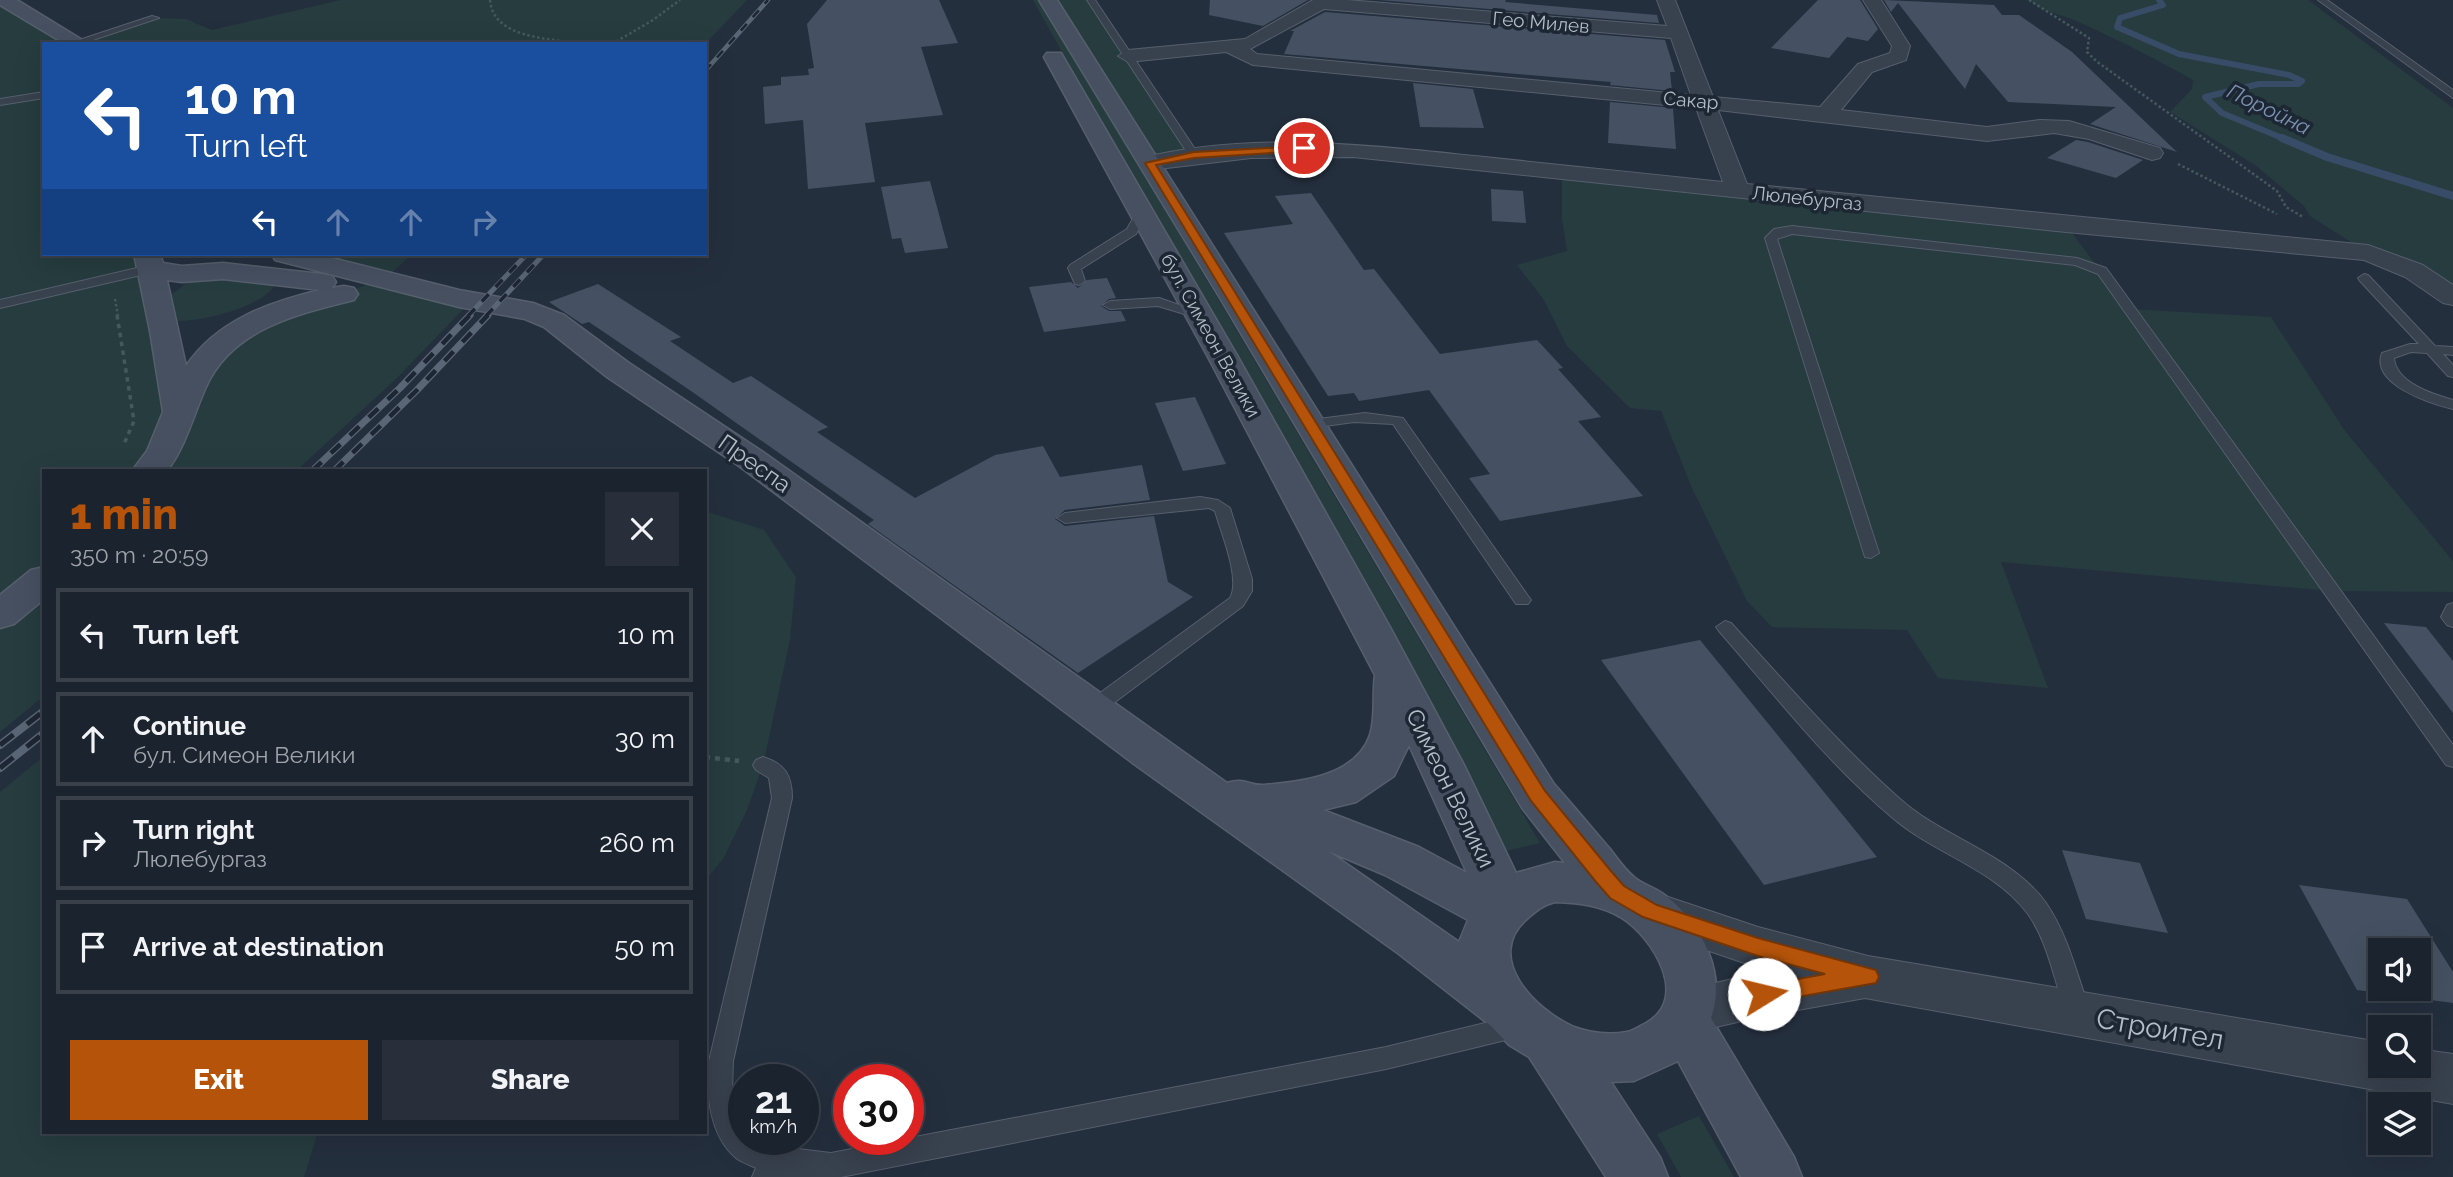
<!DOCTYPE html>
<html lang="en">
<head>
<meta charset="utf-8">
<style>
	:root { --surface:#1b232e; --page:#282f3a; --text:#f1f3f6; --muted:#a0a4aa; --line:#39404a; --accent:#b45309 }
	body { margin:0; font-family:Raleway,sans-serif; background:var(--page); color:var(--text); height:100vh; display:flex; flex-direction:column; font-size:26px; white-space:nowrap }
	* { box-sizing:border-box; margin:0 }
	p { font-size:23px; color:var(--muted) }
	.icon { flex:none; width:38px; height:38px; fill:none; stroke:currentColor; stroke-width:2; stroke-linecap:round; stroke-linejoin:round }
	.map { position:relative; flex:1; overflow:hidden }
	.sheet { position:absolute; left:42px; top:469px; width:665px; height:665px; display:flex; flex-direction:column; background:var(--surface); border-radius:0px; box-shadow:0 7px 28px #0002,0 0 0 2px var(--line) }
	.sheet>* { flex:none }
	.top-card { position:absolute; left:42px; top:42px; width:665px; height:214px; border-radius:0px; box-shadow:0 7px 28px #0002,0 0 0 2px var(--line); background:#1a4fa0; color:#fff; overflow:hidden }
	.controls { position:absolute; left:2368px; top:938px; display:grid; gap:14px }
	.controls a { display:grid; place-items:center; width:63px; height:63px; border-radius:0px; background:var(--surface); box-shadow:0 7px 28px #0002,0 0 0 2px var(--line); font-size:35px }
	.speed { position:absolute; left:728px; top:1064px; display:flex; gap:14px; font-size:35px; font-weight:700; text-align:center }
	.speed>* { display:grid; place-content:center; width:91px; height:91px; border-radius:50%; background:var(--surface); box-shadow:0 7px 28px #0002,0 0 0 2px var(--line); line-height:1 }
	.speed small { font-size:18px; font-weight:400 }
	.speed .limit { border:10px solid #d22; background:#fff; color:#111 }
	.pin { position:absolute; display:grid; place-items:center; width:60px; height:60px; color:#fff; margin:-30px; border:4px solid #fff; border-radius:50%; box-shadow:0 2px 7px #0007 }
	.me { position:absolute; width:77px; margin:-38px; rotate:81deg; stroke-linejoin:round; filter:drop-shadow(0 0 5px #0008) }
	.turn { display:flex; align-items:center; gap:24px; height:147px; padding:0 28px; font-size:32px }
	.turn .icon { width:91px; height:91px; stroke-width:2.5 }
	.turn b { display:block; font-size:49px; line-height:60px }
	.lanes { display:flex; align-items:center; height:66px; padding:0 28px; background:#0003; justify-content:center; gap:35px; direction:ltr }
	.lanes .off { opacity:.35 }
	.round { display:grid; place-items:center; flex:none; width:74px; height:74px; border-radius:0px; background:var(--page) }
	.summary { display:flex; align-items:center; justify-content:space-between; height:119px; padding:0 28px }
	h1 { font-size:42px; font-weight:800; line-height:52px; color:var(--accent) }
	.cta { display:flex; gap:14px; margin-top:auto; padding:14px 28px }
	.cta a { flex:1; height:80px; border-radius:0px; background:var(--accent); color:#fff; font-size:28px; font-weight:800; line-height:80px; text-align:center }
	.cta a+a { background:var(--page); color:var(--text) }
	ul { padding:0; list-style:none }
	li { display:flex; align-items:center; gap:21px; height:94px; margin:0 14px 10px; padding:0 14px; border:4px solid var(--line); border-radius:0px }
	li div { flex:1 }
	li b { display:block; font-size:26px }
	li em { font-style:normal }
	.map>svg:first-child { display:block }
</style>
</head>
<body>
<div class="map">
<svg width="2453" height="1177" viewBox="0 0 2453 1177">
	<rect width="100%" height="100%" fill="#242f3e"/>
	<path fill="#263c3f" d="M0 0 77 42 155 18 186 19 212 30 341 0H747L705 44H44V254H147L165 331 179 411 215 349 332 296 382 280 285 254H412L385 279 472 300 397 378 296 471H44V696L0 732Z
		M1033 0H1041L1540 843 1506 851Z
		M1048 0H1091L1194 155 1150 163Z
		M2029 0H2308L2453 108V297L2368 253 2310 216 2304 206 2255 165 2170 112 2192 89 2193 80C2154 58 2115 38 2074 20 2057 13 2043 12 2029 0Z
		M1562 172 2066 225 2129 309 2271 317 2345 431 2453 561V592L2332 591 2001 562 2048 688 1938 678 1907 630 1772 627 1747 601 1692 488 1661 411 1630 408 1567 346 1544 300 1517 265 1567 251 1562 219Z
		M207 276 275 284C265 307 197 323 174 321L170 296 185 284Z
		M705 511 764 530 796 577 790 640 763 765 747 810 723 859 705 881Z
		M44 756V1132H318L304 1177H0V792Z
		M1699 1116 1734 1177H1681L1657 1134Z"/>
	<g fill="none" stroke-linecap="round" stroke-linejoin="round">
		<path stroke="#394c67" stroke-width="6" d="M2159 0 2163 5 2120 18 2117 27 2179 54 2289 75 2302 81 2298 84H2259L2205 97 2222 113 2287 140"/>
		<path stroke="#394c67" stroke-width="8" d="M2282 138 2327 157 2453 196"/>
	</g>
	<path fill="#455162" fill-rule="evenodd" d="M827 0H939L958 43 921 47 943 115 865 123 875 182 808 189 803 120 765 124 763 87 781 85V77L809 75 808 69 814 68 807 24Z
		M1210 0H1308L1263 26 1209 15Z
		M1379 0H1506L1505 2 1657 15 1659 23Z
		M1818 0H1860L1878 29 1868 41 1847 37 1829 58 1771 48Z
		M1884 0 1994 5 2002 15H2019L2072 52 2177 152 2090 124 2116 107 2008 102 1976 64 1965 89 1898 3 1891 12Z
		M1325 12 1665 40 1675 72H1670L1672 91 1610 85 1611 82 1284 54 1294 31H1290Z
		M1413 83 1473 89 1484 128 1420 127Z
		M1610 102 1673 108 1676 149 1608 143Z
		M2076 140 2088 142 2143 160 2116 178 2047 158Z
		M930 181 948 248 905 253 901 238 892 239 881 187Z
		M1491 189 1523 191 1526 223 1492 221Z
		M1311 193 1364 270 1374 269 1440 354 1537 340 1563 368 1558 369 1601 417 1578 421 1643 496 1500 521 1469 478 1490 474 1429 390 1359 401 1354 393 1328 396 1224 233 1293 224 1275 196Z
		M1107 278 1116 298 1109 299 1101 306 1109 311H1121L1126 321 1044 332 1029 287 1071 282 1078 288 1087 280Z
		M598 284 681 337 670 341 733 383 751 376 828 427 817 432 915 498 995 455 1043 446 1060 477 1142 465 1150 500 1065 510 1055 519 1065 526 1154 516 1168 582 1193 597 1078 673 868 524 874 520 691 391 589 322 582 324 549 302Z
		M1195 397 1226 464 1183 471 1155 403Z
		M2384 623 2426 627 2453 661V713Z
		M1700 640 1877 857 1764 885 1601 660Z
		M2062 850 2140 863 2168 933 2086 919Z
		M2299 885 2407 899 2453 972V1003L2357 990ZM2380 950H2418V989H2380Z"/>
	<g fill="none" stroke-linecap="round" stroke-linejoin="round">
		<g stroke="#565f6c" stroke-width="2">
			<path id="lane" d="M1087 0H1095L1199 155 1198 157H1190Z
				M2318 0H2327L2453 90V98Z
				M152 16 159 18 81 44 73 42Z
				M44 92V98L0 105V99Z
				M1138 210 1148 212 1136 234 1081 269 1085 281 1079 285 1075 284 1068 268 1070 265 1127 229Z
				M1792 226 2077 258 2106 268 2453 745V767L2446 765 2098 274 2075 265 1792 234 1777 239 1879 553 1871 558 1865 557 1765 238 1774 229Z
				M150 265 154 266V272L0 308V300Z
				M2364 274 2368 275 2435 346 2453 347V355L2443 354 2453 365V377L2448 376 2427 353 2411 352 2394 358C2396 383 2433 394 2453 400V409C2431 404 2370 384 2382 353L2410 344H2419L2360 281 2358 278Z
				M1159 298 1208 315 1201 319 1158 306 1110 309 1103 305 1110 301Z
				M1365 413 1403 418 1528 596 1531 600 1528 604H1516L1393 424 1354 422 1311 428 1304 424 1311 420Z
				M1200 497 1218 500 1230 508 1252 579V591L1243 606 1099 714H1085L1082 709 1085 704 1230 598C1241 579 1221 533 1215 511L1209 508 1065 523 1057 518 1065 513Z
				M2453 603V627L2447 625 2441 617 2447 605Z
				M1725 621 1731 623C1786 683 1839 745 1900 799 1943 838 2011 854 2046 903 2068 935 2077 975 2090 1011L2087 1019 2078 1022 2069 1019C2054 985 2050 945 2028 914 1995 869 1935 854 1894 819 1828 764 1775 695 1719 631L1716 627Z
				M763 757C785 764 792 775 792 798L733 1061 732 1090 744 1127V1139H754L765 1145 831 1153 1386 1047 1518 1015 1527 1018 1530 1026 1527 1034 1518 1037 1386 1069 841 1177H752L756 1168C750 1165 741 1162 736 1158 709 1135 706 1093 709 1061L772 798 769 778 756 770 753 765 756 760Z"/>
		</g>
		<g stroke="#565f6c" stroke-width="2">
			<path id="street" d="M1313 0H1347L1667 26 1657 0H1675L1713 97 1820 107 1858 64 1890 53 1892 46 1863 0H1881L1910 46 1906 60 1872 72 1841 110 1987 127 2040 120 2069 121 2160 148 2163 153 2160 158 2152 160 2089 139 2054 133 1987 141 1718 110 1747 184 2368 245 2423 265 2453 285V305L2443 303 2405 277 2364 260 2066 232 1353 157 1251 158 1150 170 1142 168 1139 163 1142 158C1251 131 1365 145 1475 156 1557 165 1640 173 1723 182L1696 108 1253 65 1226 52 1128 62 1118 56 1128 50 1245 39ZM1324 9 1671 38 1691 95 1257 54 1250 49Z
				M1650 891 1758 927 1868 956 2380 1042V1066H2418V1049L2453 1054V1104L1865 998 1764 1016 1689 1033 1671 1027 1664 1011 1671 995 1689 989 1768 971 1633 925 1626 911 1633 897Z"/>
		</g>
		<g stroke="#565f6c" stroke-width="3">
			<path id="secondary" d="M0 0H17L89 44H65L0 5Z
				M1039 0H1057L1554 784C1573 805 1591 827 1610 849 1617 858 1625 870 1634 877 1643 885 1657 888 1666 896 1702 923 1727 975 1711 1018L1794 1157 1802 1177H1741L1678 1061 1634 1081 1611 1082 1660 1157 1668 1177H1606L1529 1057 1509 1045 1491 1026 1399 954 1134 764 739 466 607 377 544 327 525 319 459 307 275 260 272 254H316L459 290 533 303 564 315 629 363 763 452 1227 783C1245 777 1249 786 1264 785 1301 782 1356 776 1370 735 1376 717 1372 694 1375 675L1208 357 1044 57 1047 53H1061L1238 357 1391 629 1464 765 1516 873 1555 862 1565 863 1522 808 1220 298ZM1409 745 1467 873 1419 847 1323 810 1356 802 1394 776ZM1328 851 1385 875 1468 920 1459 942ZM1555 902C1579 903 1601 905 1622 918 1652 937 1691 998 1646 1023 1640 1026 1633 1031 1627 1032 1610 1035 1590 1033 1574 1027 1533 1009 1483 956 1528 918 1537 910 1543 905 1555 902Z
				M134 254H160L163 263 182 266 223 263 322 274 332 276 336 282 332 288 344 286 354 288 358 294 354 300C297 314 232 329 206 387 193 416 186 446 167 471H132L147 451 163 412 150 331ZM223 279 320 290C270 302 217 320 186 366L167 280 182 282Z
				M44 567V599L14 624 0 628V595L31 570Z"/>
		</g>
		<path stroke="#44595c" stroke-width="2.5" stroke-dasharray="2.5 2.5" stroke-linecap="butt" d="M490 0C493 39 550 38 580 44
			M2029 0 2089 38 2087 52 2096 61 2277 191 2286 207 2303 217
			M612 44 653 20 680 0
			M2178 164 2277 214
			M115 299 118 316"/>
		<path stroke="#44595c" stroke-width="3.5" stroke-dasharray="4.5 4.5" stroke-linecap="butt" d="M117 315 134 421 124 444"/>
		<path stroke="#44595c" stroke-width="4.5" stroke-dasharray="5 5" stroke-linecap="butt" d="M705 757 739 761"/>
		<use href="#lane" fill="#38414e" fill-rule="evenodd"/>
		<use href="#street" fill="#38414e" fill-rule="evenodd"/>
		<use href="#secondary" fill="#465061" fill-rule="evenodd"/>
		<g stroke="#5a6575" stroke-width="4.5">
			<path id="rail-far3" d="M705 71 768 0"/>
		</g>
		<g stroke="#5a6575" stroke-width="5">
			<path id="rail-far2" d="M468 316 527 254
				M486 316 544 254"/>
		</g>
		<g stroke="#5a6575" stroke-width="7">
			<path id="rail-far1" d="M312 471 400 388 470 315
				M334 471 417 390 488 315"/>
		</g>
		<g stroke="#5a6575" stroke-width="8">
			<path id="rail" d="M0 745 44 711
				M0 768 44 733"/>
		</g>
		<use href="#rail-far3" stroke="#1d2633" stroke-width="2.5" stroke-dasharray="9" stroke-linecap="butt"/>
		<use href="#rail-far2" stroke="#1d2633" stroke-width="3.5" stroke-dasharray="10" stroke-linecap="butt"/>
		<use href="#rail-far1" stroke="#1d2633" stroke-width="4.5" stroke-dasharray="13" stroke-linecap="butt"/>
		<use href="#rail" stroke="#1d2633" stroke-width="5" stroke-dasharray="17" stroke-linecap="butt"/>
	</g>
	<path fill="#b45309" stroke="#753606" stroke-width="2" d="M1307 146V150L1304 151 1194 158 1156 165 1545 791 1611 871 1624 886 1657 905 1758 938 1876 970 1879 977 1876 983 1764 1003 1756 1000 1753 994 1756 987 1825 974 1758 956 1643 917 1610 898 1596 882 1531 801 1145 163 1194 152Z"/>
	<g text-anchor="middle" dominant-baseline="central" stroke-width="7" stroke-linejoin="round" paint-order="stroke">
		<g font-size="19" fill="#b4bcc9" stroke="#1d2633">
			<text transform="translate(1541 22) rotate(5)">Гео Милев</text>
			<text transform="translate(1691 100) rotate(5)">Сакар</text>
			<text transform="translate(1807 198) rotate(6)">Люлебургаз</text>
			<text transform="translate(1211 335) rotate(61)">бул. Симеон Велики</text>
		</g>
		<g font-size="21" font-style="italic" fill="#7c92b1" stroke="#1d2633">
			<text transform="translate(2269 109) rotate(26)">Поройна</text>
		</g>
		<g font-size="23" fill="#b4bcc9" stroke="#1d2633">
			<text transform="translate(755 463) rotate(35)">Преспа</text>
			<text transform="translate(1451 788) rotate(64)">Симеон Велики</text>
		</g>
		<g font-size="28" fill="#b4bcc9" stroke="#1d2633">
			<text transform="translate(2160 1029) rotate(10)">Строител</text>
		</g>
	</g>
</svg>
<div class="controls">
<a><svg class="icon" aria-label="sound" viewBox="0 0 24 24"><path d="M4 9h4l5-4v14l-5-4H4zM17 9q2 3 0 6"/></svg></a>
<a><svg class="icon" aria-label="search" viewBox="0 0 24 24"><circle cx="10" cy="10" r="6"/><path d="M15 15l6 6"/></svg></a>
<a><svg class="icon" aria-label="layers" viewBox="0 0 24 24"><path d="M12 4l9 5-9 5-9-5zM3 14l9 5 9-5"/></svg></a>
</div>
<div class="speed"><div>21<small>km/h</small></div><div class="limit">30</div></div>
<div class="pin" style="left:1304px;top:148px;background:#d93025"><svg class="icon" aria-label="arrive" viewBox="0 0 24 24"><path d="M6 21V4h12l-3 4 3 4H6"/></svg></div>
<svg class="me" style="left:1764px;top:994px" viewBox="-20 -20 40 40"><circle r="19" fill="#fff"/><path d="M0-13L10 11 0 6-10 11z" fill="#b45309"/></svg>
<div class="top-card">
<div class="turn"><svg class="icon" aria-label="left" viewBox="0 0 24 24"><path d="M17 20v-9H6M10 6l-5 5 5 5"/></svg><div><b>10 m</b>Turn left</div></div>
<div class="lanes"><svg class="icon" aria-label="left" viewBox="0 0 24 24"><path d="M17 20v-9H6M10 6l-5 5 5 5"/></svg><svg class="icon off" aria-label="ahead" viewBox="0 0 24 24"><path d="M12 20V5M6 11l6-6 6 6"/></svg><svg class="icon off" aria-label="ahead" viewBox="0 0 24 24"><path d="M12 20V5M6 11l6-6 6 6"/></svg><svg class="icon off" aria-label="right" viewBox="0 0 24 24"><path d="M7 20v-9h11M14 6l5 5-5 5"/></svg></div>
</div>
<section class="sheet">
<div class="summary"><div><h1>1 min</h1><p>350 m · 20:59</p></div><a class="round"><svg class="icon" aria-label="close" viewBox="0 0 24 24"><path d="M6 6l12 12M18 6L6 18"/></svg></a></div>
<ul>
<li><svg class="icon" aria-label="left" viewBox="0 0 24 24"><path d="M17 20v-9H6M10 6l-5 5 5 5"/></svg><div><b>Turn left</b></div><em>10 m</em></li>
<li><svg class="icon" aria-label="ahead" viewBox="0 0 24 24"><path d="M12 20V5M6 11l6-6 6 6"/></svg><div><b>Continue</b><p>бул. Симеон Велики</p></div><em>30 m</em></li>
<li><svg class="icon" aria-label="right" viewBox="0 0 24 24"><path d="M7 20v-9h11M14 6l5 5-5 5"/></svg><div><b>Turn right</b><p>Люлебургаз</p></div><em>260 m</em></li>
<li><svg class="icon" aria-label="arrive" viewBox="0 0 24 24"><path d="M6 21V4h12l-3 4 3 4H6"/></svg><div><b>Arrive at destination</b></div><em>50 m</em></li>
</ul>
<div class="cta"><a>Exit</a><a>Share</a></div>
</section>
</div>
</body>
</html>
